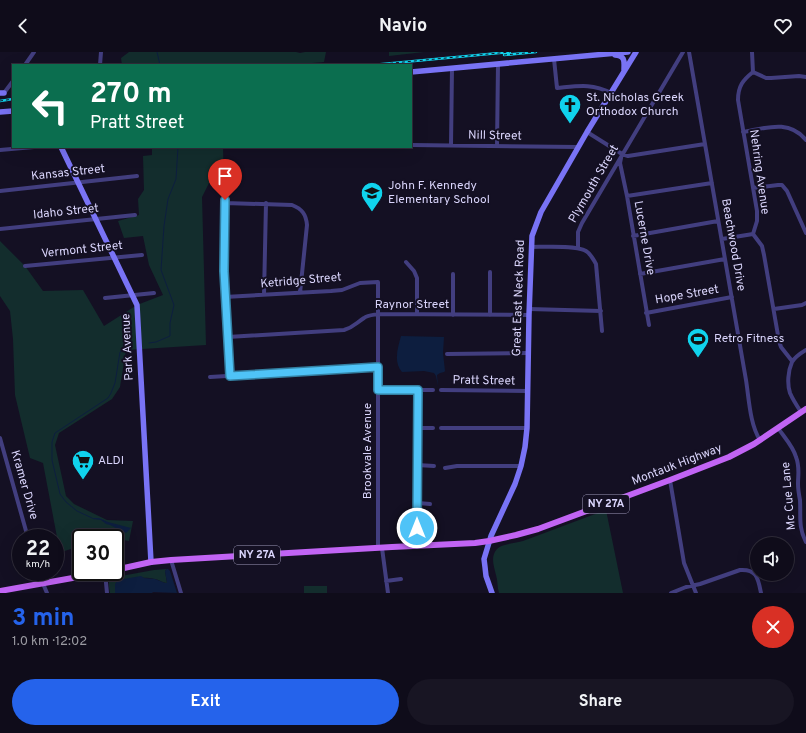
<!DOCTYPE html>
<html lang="en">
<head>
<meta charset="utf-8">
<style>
	:root { --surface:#0f0c1a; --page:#181523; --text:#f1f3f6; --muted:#9b9ba2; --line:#2f2c39; --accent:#2563eb }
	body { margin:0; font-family:Overpass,sans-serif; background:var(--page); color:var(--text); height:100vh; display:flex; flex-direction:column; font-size:15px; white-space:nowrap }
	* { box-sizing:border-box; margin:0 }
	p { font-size:13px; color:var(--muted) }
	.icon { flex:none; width:22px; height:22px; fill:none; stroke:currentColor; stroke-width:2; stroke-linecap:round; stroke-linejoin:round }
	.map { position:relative; height:541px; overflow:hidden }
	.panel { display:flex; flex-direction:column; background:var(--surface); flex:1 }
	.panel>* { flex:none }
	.hud { position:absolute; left:12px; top:12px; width:400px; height:84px; border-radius:0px; box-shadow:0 4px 16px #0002,0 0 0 1px var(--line); background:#0b6e4f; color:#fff; overflow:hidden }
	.fabs { position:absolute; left:750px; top:485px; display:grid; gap:8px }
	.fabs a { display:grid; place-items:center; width:44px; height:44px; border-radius:50%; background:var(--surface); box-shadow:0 4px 16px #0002,0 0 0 1px var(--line); font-size:20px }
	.speed { position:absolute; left:12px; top:477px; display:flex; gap:8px; font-size:20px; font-weight:700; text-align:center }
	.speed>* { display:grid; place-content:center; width:52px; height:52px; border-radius:50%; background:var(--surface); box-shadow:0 4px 16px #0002,0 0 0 1px var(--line); line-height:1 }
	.speed small { font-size:10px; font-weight:400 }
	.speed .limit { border:2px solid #111; border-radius:6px; background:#fff; color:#111 }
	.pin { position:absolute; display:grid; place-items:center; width:34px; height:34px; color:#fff; margin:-41px -17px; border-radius:50% 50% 50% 0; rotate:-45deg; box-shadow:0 0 4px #0007 }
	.pin .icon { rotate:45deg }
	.me { position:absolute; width:44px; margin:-22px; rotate:0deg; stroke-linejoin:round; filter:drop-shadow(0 0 3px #0008) }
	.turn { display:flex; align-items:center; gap:14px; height:84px; padding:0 12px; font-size:18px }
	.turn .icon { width:52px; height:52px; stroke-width:2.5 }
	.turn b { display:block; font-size:28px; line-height:34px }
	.round { display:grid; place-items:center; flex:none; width:42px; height:42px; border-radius:21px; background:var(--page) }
	.overview { display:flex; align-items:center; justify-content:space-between; height:68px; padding:0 12px }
	h1 { font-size:24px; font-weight:700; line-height:30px; color:var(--accent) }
	.cta { display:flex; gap:8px; margin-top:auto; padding:8px 12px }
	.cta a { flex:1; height:46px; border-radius:24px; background:var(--accent); color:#fff; font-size:16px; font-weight:700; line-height:46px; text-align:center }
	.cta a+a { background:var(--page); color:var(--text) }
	header { display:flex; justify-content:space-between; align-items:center; height:52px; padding:0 12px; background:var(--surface); font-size:18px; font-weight:700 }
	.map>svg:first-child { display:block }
</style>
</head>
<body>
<header><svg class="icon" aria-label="back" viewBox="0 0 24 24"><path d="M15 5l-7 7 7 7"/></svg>Navio<svg class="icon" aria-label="heart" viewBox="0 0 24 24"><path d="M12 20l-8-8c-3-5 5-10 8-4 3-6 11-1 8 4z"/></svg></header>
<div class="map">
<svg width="806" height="541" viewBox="0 0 806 541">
	<rect width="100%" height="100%" fill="#141023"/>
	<path fill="#132d2d" d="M129 0H296L300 1 305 0H326L324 10 290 13H122L121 6Z
		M389 0H424L389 4Z
		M152 95H223L224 131H209L202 145 206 293 126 298 120 335 112 347 59 381 55 393 66 444 74 452 107 468 133 469 129 489 123 488 95 481 72 486 74 496 55 502V486H54L57 485 43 411 30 406 15 343 13 287 10 259 0 244V189L25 214 43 239 83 238 104 274 137 253 163 243 149 213 143 184 124 186 118 169 139 163 138 147 144 138 143 104 152 103Z
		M606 458 623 541H499C497 535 498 529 496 523 494 514 490 505 497 497 501 492 516 491 523 489 551 479 578 468 606 458Z
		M167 517 165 519 167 531C163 531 160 528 155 527 144 524 133 527 122 527L115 538V541H110C109 536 108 530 110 526L154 518Z
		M304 534H327V541H304Z"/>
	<path fill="#0d1e3f" d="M401 284 444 285 443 301 445 319 444 320 440 321 437 323 438 334 436 324 434 321 424 319 402 320C393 310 398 295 401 284Z
		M92 466H99L108 470 131 476 126 481 110 473 106 472 101 468 93 467Z
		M167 517H168L170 519 177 541 153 540 152 541H115V532L118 528 141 524 144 526 155 527 165 531H167L165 519Z"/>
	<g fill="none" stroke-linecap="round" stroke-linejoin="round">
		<path stroke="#0d1e3f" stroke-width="1" d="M157 0 160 13
			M149 291 156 290 170 284V271L174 253 161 218 164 174 168 147 176 127 178 95
			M92 466 77 459 66 450 60 442 52 408V390L55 381 108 346 111 341 115 331 120 300 127 294"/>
		<path stroke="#423e7f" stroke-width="4" d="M689 0 746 328C749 347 750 373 760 388
			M752 0 753 20
			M554 7 557 36C578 34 592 31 611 41
			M25 13 34 0
			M100 13 101 0
			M753 20 766 26H771L799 24 806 25
			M4 41 13 29
			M587 80 622 102 628 104 705 92
			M743 80C766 76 789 67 806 88
			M411 93 578 95
			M451 93 452 16
			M497 94 498 12
			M0 98 34 95
			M621 106 620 111 627 144 649 273
			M224 132 225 151 224 219 230 324
			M753 136 778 133H782L787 139 806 181
			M0 139 137 124
			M627 144 712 131
			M225 151 292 153C302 157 306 162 307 173L300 241
			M0 177 135 163
			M753 182 757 169V159L738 48C738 34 743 28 753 20
			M753 182 762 194 764 203 779 289 781 295 792 309
			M633 184 718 169
			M722 187 753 182
			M531 195C544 195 576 193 586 199 591 202 593 207 596 212L602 279
			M578 196V180L582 171 683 0
			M406 210 414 219 417 226V262
			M25 214 142 203
			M490 220V263
			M640 222 725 207
			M264 243 266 151
			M225 245 331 239 342 238 360 231 378 230V496
			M105 246 154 241
			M529 257 601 259
			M774 257 802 253 806 251
			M646 261 732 245
			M453 263V222
			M228 285 344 278C354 275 356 271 364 266 368 263 373 263 378 262L529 263
			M447 302 528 301
			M210 325 378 315
			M378 338H433
			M441 338 527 339
			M801 360C797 354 793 348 790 341 787 332 788 319 792 310 795 305 801 301 806 298
			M417 376H433
			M441 376H527
			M778 376C784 385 793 394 796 405 800 415 798 422 798 432 798 437 799 443 800 448 801 464 798 475 806 490
			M0 386 28 486
			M417 413 434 414
			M445 416 457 414H521
			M670 428 684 511 696 541
			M418 451 430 452
			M417 494 418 338
			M382 496 388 541
			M171 508 181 541
			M38 520 47 541
			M105 520 107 541
			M386 529 401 527
			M671 541 686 535 700 532 740 518C757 517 758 526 761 541"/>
		<path stroke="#7973f5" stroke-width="5.5" d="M615 3C626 4 624 10 624 18
			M411 20 628 0
			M0 41H4
			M0 60 13 59
			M61 95 137 253 151 510
			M492 541 486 524 485 515 484 507 491 484 515 432 521 414 525 395 527 376 529 263 532 184 541 160 587 80 636 0"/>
		<path stroke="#c164f4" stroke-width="6" d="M115 518 151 510 171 508 392 495 475 491 489 489 516 483 538 477 670 428 729 405 754 392 806 357
			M0 539 106 520"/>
		<g stroke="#10d3ed" stroke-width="2.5">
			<path id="rail" d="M504 3 536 0
				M372 13 510 0
				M0 49 13 47"/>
		</g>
		<use href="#rail" stroke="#141023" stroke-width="1" stroke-dasharray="3" stroke-linecap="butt"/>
	</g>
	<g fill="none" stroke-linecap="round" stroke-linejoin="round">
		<g stroke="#337fa1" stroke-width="10">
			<path id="route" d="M225 148 224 219 230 324 378 315V338H418L417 476"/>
		</g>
		<use href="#route" stroke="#4fc3f7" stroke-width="7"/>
	</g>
	<defs>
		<g id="church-pin" transform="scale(1.15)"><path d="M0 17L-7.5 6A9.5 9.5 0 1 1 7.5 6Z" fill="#10d3ed" stroke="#141023"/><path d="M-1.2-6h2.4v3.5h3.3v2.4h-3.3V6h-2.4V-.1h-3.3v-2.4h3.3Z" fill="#111"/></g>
		<g id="school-pin" transform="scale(1.15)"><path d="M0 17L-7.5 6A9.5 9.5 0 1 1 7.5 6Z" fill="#10d3ed" stroke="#141023"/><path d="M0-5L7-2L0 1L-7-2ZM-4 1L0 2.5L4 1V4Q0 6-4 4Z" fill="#111"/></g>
		<g id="stadium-pin" transform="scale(1.15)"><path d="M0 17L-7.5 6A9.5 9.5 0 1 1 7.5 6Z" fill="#10d3ed" stroke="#141023"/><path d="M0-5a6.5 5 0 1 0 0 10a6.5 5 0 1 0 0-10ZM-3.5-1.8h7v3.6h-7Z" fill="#111"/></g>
		<g id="supermarket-pin" transform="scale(1.15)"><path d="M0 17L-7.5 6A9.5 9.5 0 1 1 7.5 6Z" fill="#10d3ed" stroke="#141023"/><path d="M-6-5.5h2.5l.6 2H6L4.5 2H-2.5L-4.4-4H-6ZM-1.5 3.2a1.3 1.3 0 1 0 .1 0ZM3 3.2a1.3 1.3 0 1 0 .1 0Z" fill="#111"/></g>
	</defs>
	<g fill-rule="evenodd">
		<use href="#church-pin" x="570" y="53"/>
		<use href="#school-pin" x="372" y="141"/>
		<use href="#stadium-pin" x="698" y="287"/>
		<use href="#supermarket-pin" x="83" y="409"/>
	</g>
	<g text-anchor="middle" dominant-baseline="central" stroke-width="4" stroke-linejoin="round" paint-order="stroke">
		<g fill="#141023" stroke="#9f9abb" stroke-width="1">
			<rect x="583" y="443" width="46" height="18" rx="3"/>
			<rect x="234" y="494" width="46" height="18" rx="3"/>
		</g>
		<g font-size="11" font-weight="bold" fill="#dad5fc">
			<text x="606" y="452">NY 27A</text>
			<text x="257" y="503">NY 27A</text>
		</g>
		<g font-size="12" fill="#dad5fc" stroke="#141023" text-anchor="start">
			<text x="586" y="46">St. Nicholas Greek<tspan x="586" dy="14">Orthodox Church</tspan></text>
			<text x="388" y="134">John F. Kennedy<tspan x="388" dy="14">Elementary School</tspan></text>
			<text x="714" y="287">Retro Fitness</text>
			<text x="98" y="409">ALDI</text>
		</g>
		<g font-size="12" fill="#dad5fc" stroke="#141023">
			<text transform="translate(495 84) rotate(1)">Nill Street</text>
			<text transform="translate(759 120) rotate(82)">Nehring Avenue</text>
			<text transform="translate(68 121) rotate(-6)">Kansas Street</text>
			<text transform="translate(594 132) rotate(-60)">Plymouth Street</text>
			<text transform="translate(66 160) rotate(-6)">Idaho Street</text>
			<text transform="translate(644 186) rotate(80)">Lucerne Drive</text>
			<text transform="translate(733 193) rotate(80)">Beachwood Drive</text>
			<text transform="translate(82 198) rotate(-6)">Vermont Street</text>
			<text transform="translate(301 229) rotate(-5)">Ketridge Street</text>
			<text transform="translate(687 243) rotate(-10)">Hope Street</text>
			<text transform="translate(519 246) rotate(-88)">Great East Neck Road</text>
			<text x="412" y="253">Raynor Street</text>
			<text transform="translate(128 295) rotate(-93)">Park Avenue</text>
			<text transform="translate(484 329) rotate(1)">Pratt Street</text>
			<text transform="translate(368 399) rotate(-90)">Brookvale Avenue</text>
			<text transform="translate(677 413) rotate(-21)">Montauk Highway</text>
			<text transform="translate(24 433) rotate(74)">Kramer Drive</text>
			<text transform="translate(789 444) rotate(-95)">Mc Cue Lane</text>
		</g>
	</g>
</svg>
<div class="fabs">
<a><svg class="icon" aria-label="sound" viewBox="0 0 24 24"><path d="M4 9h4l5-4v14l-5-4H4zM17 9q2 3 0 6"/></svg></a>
</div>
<div class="speed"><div>22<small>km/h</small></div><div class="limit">30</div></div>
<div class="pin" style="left:225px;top:148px;background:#d93025"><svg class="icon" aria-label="arrive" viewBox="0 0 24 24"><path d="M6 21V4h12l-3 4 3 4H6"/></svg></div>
<svg class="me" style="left:417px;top:476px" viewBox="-20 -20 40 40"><circle r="17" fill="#4fc3f7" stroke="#fff" stroke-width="3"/><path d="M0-11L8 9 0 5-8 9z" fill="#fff"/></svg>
<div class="hud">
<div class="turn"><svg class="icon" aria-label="left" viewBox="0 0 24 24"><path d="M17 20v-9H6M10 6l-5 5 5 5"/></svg><div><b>270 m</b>Pratt Street</div></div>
</div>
</div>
<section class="panel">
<div class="overview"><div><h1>3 min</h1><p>1.0 km · 12:02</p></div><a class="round" style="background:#d93025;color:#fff"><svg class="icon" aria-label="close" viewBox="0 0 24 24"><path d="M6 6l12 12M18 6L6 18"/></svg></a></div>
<div class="cta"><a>Exit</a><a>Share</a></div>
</section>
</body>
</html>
